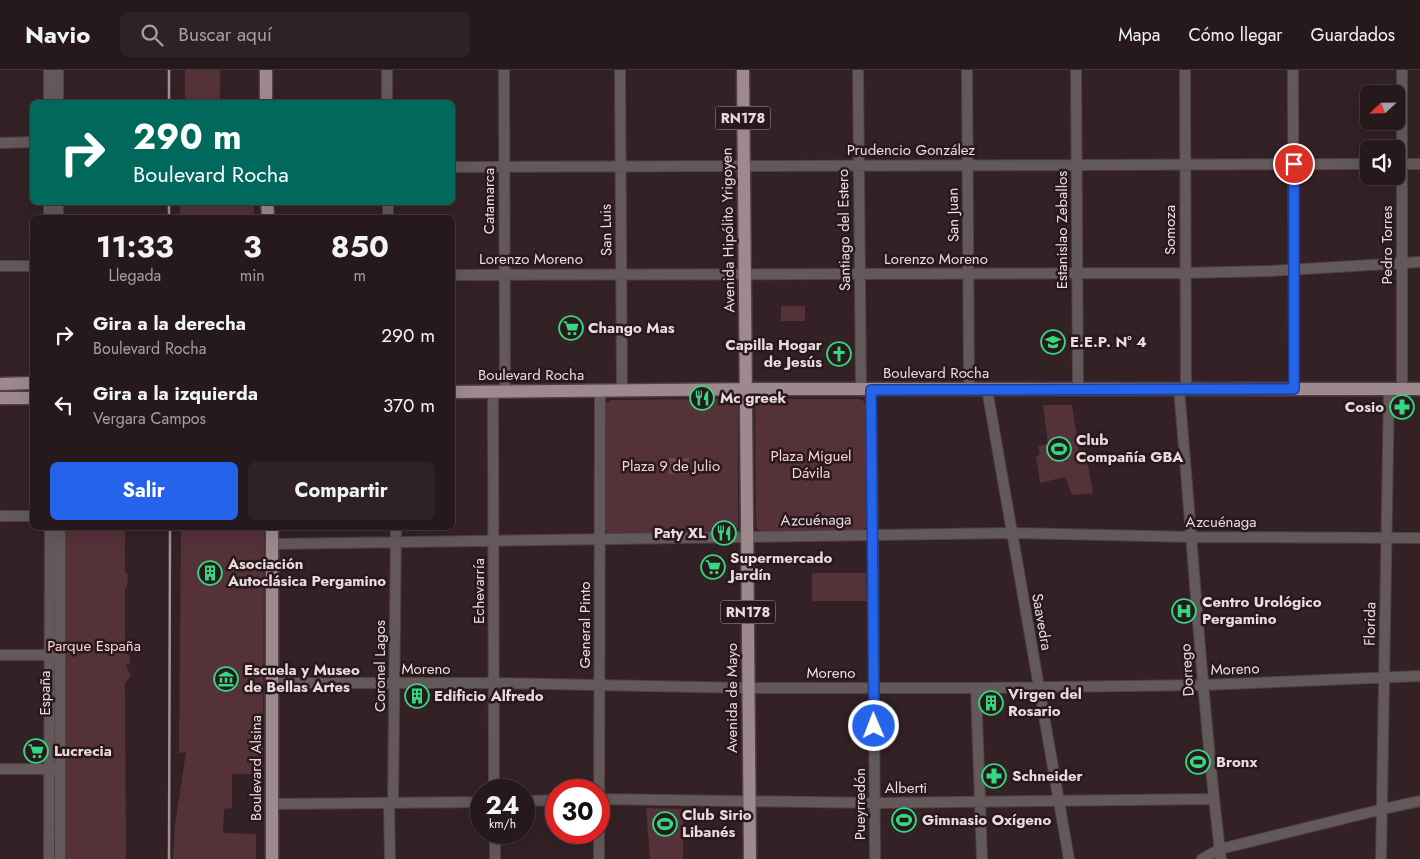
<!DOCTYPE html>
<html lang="es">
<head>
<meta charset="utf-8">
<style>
	:root { --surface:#26191c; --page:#2e2225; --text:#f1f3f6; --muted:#a4a0a3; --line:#42383b; --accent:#2563eb }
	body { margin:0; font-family:Jost,sans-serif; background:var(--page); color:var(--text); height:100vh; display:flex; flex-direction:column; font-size:19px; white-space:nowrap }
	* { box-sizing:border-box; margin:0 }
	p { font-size:16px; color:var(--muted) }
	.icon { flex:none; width:28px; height:28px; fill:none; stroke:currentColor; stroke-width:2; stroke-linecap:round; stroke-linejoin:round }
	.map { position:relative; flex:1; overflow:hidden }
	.side { position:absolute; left:30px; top:145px; width:425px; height:315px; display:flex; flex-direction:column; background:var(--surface); border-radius:8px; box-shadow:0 5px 20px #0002,0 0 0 1px var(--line) }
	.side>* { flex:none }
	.banner { position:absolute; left:30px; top:30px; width:425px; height:105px; border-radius:8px; box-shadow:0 5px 20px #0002,0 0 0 1px var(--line); background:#00695c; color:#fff; overflow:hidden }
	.needle { width:32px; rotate:248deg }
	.fabs { position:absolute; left:1360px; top:15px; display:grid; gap:10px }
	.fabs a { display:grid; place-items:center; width:45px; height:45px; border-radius:8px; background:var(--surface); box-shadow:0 5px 20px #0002,0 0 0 1px var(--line); font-size:25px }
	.speed { position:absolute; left:470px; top:709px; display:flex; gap:10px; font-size:25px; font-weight:700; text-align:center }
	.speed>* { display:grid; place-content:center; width:65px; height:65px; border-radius:50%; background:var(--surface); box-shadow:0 5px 20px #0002,0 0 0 1px var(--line); line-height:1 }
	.speed small { font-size:12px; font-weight:400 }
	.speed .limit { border:8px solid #d22; background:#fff; color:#111 }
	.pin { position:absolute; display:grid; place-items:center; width:42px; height:42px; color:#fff; margin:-21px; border:2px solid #fff; border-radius:50%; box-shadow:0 1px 5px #0007 }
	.me { position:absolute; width:55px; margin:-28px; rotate:359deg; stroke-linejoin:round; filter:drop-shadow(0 0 4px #0008) }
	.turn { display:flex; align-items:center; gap:18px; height:105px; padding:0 20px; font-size:22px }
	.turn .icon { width:65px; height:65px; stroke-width:2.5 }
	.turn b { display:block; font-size:35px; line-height:42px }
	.eta { display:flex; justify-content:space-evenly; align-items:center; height:85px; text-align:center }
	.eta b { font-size:30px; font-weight:700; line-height:35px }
	.cta { display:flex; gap:10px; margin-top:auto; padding:10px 20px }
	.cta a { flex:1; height:58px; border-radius:8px; background:var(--accent); color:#fff; font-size:20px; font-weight:700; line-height:58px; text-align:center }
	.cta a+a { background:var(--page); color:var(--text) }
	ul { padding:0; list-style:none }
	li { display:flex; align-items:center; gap:15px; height:70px; padding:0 20px }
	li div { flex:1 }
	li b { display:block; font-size:19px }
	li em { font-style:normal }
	header { display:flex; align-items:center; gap:30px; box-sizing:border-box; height:70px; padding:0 25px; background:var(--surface); border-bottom:1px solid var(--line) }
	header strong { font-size:24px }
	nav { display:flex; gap:28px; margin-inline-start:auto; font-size:18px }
	.search { width:350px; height:45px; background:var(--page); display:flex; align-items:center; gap:12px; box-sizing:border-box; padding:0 18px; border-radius:8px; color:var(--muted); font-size:19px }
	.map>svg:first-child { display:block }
</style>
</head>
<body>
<header>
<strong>Navio</strong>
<div class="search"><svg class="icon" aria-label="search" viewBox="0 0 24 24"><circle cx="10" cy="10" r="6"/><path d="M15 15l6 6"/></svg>Buscar aquí</div>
<nav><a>Mapa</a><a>Cómo llegar</a><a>Guardados</a></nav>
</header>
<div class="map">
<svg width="1420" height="789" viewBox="0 0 1420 789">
	<rect width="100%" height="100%" fill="#332125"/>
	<path fill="#55313a" d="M185 0H220V32H185Z
		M180 133H254V147H180Z
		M781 236H805V251H781Z
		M729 329 735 330 738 336V456L737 460 732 462 612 464 607 463 605 458 606 333 611 330Z
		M763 329H858L864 331 866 338 868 452 865 458 862 460 762 462 758 460 756 456 755 335 758 330Z
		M1043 335H1072L1079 380 1085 379 1093 423 1072 425 1065 407 1040 413 1036 386 1040 385 1038 376 1048 374Z
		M63 458H125V501L128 505 127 517 125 518V582L130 586V593L126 595 131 606 125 613 126 789H64Z
		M181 458H264L263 704H232V738L224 739 223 763 256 764V789H173L175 755 186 682 179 683Z
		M812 503H866L867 531H812Z
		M646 738 683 739V789H650Z"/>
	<path fill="#76414e" d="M669 388H689V404H669Z"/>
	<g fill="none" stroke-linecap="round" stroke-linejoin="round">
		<g stroke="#503f43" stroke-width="12">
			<path id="minor" d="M49 0V32
				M387 0V32
				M504 0 505 321
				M620 0 622 320
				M858 0 861 319
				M967 0 969 319
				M1076 0 1078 319
				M1185 0 1186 319
				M1293 0 1294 319
				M58 32V0
				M0 73 32 72
				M1396 94H1420
				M452 97 1369 94
				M58 132V148
				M388 132V148
				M49 148V132
				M0 196H32
				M452 205 1185 203 1270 201 1420 192
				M871 319 873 464 875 789
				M987 319 1069 789
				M1179 319C1193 476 1202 633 1221 789
				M1402 319V0
				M493 321 494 720
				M0 446H32
				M272 474 1011 463 1192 467 1420 468
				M0 585H56
				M272 613H494L748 618H976L1203 615 1420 606
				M976 618 982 789
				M0 699H56
				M599 729 875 733 1213 729
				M524 731 556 730
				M272 734 481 732
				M389 734 390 789
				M393 734 396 458
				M495 762V789
				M49 789 50 458
				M60 789V458
				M599 789 600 321
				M1202 789 1220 779 1383 739 1420 731
				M1381 789 1389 319"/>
		</g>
		<g stroke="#503f43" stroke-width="15">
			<path id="major" d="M266 0V32
				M743 0 750 789
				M267 132 268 148
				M0 314 32 313
				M452 322 761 319H1420
				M0 328H32
				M272 789V458"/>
		</g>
		<use href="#minor" stroke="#63595b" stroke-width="10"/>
		<use href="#major" stroke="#9e8a8e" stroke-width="12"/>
		<path stroke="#a09195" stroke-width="2.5" d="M169 0V32
			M169 132V148
			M169 789 170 458"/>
	</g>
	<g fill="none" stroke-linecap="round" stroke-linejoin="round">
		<g stroke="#184099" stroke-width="12">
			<path id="route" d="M874 656 871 320 1294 319V94"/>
		</g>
		<use href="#route" stroke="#2563eb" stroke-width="9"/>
	</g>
	<defs>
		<g id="supermarket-ring" transform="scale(1.25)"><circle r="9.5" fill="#29181c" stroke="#34d881" stroke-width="1.5"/><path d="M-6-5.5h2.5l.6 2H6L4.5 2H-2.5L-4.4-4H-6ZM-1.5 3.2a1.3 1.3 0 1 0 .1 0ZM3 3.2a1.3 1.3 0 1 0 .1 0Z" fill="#34d881"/></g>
		<g id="school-ring" transform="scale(1.25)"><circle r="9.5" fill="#29181c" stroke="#34d881" stroke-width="1.5"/><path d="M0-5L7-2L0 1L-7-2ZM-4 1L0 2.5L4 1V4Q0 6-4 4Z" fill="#34d881"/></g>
		<g id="church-ring" transform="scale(1.25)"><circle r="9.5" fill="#29181c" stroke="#34d881" stroke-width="1.5"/><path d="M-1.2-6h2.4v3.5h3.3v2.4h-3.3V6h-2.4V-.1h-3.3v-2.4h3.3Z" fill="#34d881"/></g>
		<g id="restaurant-ring" transform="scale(1.25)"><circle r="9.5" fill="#29181c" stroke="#34d881" stroke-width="1.5"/><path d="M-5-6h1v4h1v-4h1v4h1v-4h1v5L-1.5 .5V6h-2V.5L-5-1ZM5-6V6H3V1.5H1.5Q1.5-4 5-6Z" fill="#34d881"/></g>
		<g id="pharmacy-ring" transform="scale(1.25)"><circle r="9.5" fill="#29181c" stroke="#34d881" stroke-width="1.5"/><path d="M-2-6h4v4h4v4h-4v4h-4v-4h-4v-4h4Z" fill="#34d881"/></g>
		<g id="stadium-ring" transform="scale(1.25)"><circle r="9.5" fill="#29181c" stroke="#34d881" stroke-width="1.5"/><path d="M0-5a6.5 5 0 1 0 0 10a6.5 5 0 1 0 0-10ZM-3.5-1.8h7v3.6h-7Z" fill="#34d881"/></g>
		<g id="building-ring" transform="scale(1.25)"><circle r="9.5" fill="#29181c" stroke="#34d881" stroke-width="1.5"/><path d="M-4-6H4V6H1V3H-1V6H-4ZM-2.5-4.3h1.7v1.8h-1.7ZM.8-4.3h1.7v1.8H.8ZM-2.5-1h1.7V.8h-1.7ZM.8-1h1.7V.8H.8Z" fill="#34d881"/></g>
		<g id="hospital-ring" transform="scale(1.25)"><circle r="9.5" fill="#29181c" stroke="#34d881" stroke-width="1.5"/><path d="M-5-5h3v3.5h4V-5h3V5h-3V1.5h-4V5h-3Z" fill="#34d881"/></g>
		<g id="museum-ring" transform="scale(1.25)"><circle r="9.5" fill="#29181c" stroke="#34d881" stroke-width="1.5"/><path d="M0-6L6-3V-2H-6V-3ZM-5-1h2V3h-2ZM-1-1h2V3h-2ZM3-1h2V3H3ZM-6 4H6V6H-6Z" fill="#34d881"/></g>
	</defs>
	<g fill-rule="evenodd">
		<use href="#supermarket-ring" x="571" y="258"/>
		<use href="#school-ring" x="1053" y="272"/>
		<use href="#church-ring" x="839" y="284"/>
		<use href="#restaurant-ring" x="702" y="328"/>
		<use href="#pharmacy-ring" x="1402" y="337"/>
		<use href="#stadium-ring" x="1059" y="379"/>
		<use href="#restaurant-ring" x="724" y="463"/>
		<use href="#supermarket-ring" x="713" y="497"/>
		<use href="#building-ring" x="210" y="503"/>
		<use href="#hospital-ring" x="1184" y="541"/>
		<use href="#museum-ring" x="226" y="609"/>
		<use href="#building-ring" x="417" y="626"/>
		<use href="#building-ring" x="991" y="633"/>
		<use href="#supermarket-ring" x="36" y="681"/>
		<use href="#stadium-ring" x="1198" y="692"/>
		<use href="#pharmacy-ring" x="994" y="706"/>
		<use href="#stadium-ring" x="904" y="750"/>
		<use href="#stadium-ring" x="665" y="754"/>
	</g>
	<g text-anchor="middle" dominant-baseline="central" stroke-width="5" stroke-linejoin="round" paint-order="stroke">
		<g fill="#29181c" stroke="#afa1a4" stroke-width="1">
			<rect x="715.5" y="36.5" width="55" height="23" rx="4"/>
			<rect x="720.5" y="530.5" width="55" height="23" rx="4"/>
		</g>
		<g font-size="14" font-weight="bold" fill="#e9dcdf">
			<text x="743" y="48">RN178</text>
			<text x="748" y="542">RN178</text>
		</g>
		<g font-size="15" fill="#e9dcdf" stroke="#29181c">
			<text x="911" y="80">Prudencio González</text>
			<text transform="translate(489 131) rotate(-90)">Catamarca</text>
			<text transform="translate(953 145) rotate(-91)">San Juan</text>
			<text transform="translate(606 160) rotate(-91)">San Luis</text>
			<text transform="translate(728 160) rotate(-91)">Avenida Hipólito Yrigoyen</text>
			<text transform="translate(844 160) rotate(-91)">Santiago del Estero</text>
			<text transform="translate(1062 160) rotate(-90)">Estanislao Zeballos</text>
			<text transform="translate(1170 160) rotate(-90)">Somoza</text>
			<text transform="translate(1387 175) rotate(-90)">Pedro Torres</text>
			<text x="531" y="189">Lorenzo Moreno</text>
			<text x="936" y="189">Lorenzo Moreno</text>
			<text x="936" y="303">Boulevard Rocha</text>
			<text x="531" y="305">Boulevard Rocha</text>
			<text transform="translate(816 450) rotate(-1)">Azcuénaga</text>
			<text x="1221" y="452">Azcuénaga</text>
			<text transform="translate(479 521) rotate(-90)">Echevarría</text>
			<text transform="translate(1042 552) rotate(80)">Saavedra</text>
			<text transform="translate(1370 554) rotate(-89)">Florida</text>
			<text transform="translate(585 555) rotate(-90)">General Pinto</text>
			<text transform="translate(380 596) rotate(-90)">Coronel Lagos</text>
			<text x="426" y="599">Moreno</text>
			<text transform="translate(1235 599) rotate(-2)">Moreno</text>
			<text transform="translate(1187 600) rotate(-94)">Dorrego</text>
			<text x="831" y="603">Moreno</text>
			<text transform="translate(45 623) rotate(-90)">España</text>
			<text transform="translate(732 628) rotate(-90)">Avenida de Mayo</text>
			<text transform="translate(256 698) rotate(-90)">Boulevard Alsina</text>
			<text x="906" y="718">Alberti</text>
			<text transform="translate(860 734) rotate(-90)">Pueyrredón</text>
		</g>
		<g font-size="15" font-weight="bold" fill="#e9dcdf" stroke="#29181c" text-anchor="start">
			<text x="588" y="258">Chango Mas</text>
			<text x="1070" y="272">E.E.P. N° 4</text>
			<text x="822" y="275" text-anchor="end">Capilla Hogar<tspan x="822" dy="17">de Jesús</tspan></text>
			<text x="720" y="328">Mc greek</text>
			<text x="1384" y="337" text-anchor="end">Cosio</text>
			<text x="1076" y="370">Club<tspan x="1076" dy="17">Compañía GBA</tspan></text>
			<text x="706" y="463" text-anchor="end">Paty XL</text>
			<text x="730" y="488">Supermercado<tspan x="730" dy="17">Jardín</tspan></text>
			<text x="228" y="494">Asociación<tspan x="228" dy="17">Autoclásica Pergamino</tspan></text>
			<text x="1202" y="532">Centro Urológico<tspan x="1202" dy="17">Pergamino</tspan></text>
			<text x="244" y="600">Escuela y Museo<tspan x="244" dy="17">de Bellas Artes</tspan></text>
			<text x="1008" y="624">Virgen del<tspan x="1008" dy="17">Rosario</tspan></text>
			<text x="434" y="626">Edificio Alfredo</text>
			<text x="54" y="681">Lucrecia</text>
			<text x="1216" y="692">Bronx</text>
			<text x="1012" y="706">Schneider</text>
			<text x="682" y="745">Club Sirio<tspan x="682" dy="17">Libanés</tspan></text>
			<text x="922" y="750">Gimnasio Oxígeno</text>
		</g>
		<g font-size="15" fill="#f7d2d9" stroke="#29181c">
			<text x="811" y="386">Plaza Miguel<tspan x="811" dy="17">Dávila</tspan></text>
			<text x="671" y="396">Plaza 9 de Julio</text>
			<text x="94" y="576">Parque España</text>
		</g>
	</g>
</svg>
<div class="fabs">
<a><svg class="needle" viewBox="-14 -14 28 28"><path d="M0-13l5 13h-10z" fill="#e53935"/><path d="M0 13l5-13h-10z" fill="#a4a0a3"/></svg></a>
<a><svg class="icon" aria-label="sound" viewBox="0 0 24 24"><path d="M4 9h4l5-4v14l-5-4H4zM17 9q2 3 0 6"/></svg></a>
</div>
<div class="speed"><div>24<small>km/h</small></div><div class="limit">30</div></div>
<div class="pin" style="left:1294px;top:94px;background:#d93025"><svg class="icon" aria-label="arrive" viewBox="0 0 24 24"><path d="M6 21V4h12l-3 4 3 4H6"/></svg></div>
<svg class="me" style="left:874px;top:656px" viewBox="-20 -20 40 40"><circle r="17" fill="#2563eb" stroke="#fff" stroke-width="3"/><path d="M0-11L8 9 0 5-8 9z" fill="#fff"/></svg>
<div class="banner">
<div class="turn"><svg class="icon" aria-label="right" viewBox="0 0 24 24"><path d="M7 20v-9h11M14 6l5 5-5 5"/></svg><div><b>290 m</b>Boulevard Rocha</div></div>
</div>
<section class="side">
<div class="eta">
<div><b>11:33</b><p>Llegada</p></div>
<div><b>3</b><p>min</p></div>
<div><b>850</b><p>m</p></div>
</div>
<ul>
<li><svg class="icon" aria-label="right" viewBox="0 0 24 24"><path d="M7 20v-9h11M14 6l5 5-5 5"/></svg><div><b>Gira a la derecha</b><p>Boulevard Rocha</p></div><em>290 m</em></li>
<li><svg class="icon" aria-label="left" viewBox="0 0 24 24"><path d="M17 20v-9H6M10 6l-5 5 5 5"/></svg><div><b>Gira a la izquierda</b><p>Vergara Campos</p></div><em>370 m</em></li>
</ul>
<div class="cta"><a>Salir</a><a>Compartir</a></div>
</section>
</div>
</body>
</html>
